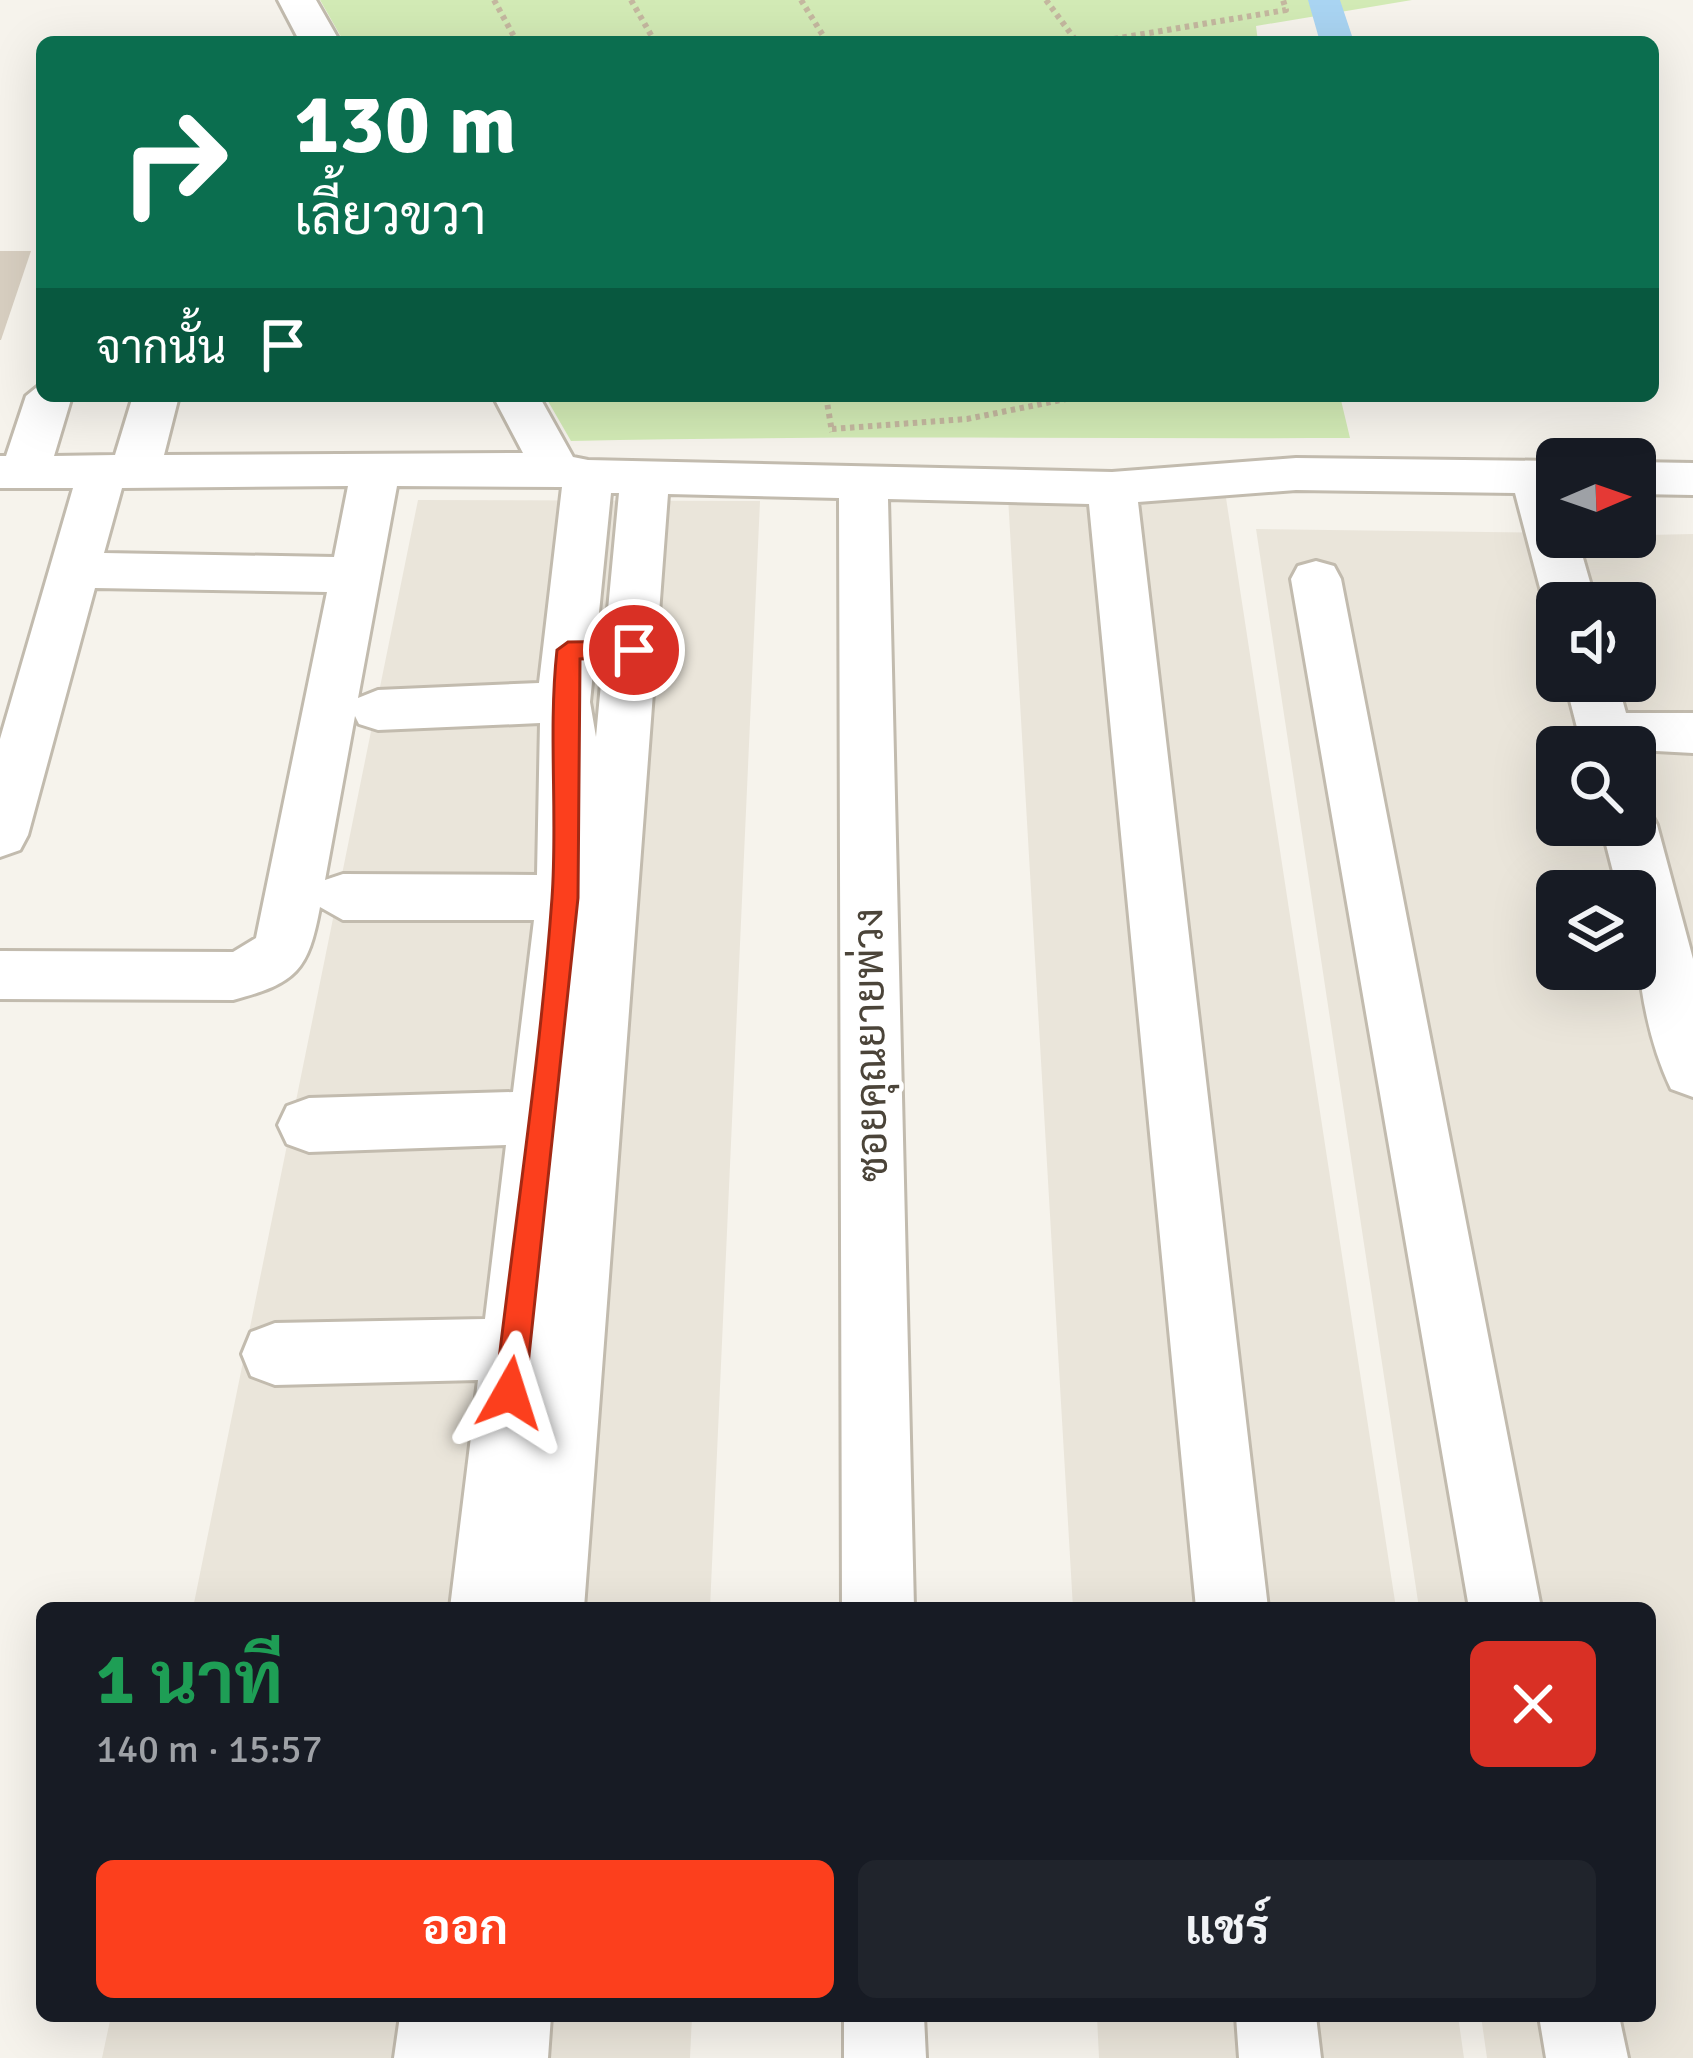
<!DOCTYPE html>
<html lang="th">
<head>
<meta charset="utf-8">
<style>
	:root { --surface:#171b24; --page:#20242c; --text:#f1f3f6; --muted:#9ea1a6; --accent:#fc3f1d }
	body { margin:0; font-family:Signika,Sarabun,sans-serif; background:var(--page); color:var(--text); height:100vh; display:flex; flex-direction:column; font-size:45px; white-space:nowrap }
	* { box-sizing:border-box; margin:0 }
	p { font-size:39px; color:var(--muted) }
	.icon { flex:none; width:66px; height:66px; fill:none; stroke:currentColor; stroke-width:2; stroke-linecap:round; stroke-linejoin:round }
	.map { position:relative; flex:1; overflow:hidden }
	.sheet { position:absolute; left:36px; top:1602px; width:1620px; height:420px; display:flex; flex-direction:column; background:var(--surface); border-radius:18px; box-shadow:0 12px 48px #0002 }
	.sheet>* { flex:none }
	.banner { position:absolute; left:36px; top:36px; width:1623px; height:366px; border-radius:18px; box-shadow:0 12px 48px #0002; background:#0b6e4f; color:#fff; overflow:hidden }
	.needle { width:78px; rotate:88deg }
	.tools { position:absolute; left:1536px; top:438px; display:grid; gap:24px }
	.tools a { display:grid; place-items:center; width:120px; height:120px; border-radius:18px; background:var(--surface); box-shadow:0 12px 48px #0002; font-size:60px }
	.pin { position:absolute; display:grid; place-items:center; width:102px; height:102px; color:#fff; margin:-51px; border:6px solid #fff; border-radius:50%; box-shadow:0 3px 12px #0007 }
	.me { position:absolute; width:132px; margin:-66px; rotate:6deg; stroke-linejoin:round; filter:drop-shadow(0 0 9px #0008) }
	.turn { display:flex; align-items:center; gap:42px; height:252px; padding:0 60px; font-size:54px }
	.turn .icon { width:156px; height:156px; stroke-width:2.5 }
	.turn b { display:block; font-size:84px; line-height:102px }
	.then { display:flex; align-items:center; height:114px; padding:0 60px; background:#0003; gap:24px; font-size:45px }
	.round { display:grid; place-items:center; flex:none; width:126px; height:126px; border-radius:18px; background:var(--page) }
	.overview { display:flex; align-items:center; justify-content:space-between; height:204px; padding:0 60px }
	h1 { font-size:72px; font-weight:700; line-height:90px; color:#1e9e55 }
	.button { display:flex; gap:24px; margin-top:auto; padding:24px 60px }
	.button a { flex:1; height:138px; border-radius:18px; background:var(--accent); color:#fff; font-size:48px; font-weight:700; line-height:138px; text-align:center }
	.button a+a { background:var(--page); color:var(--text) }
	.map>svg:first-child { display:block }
</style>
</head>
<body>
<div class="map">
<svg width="1693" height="2058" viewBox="0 0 1693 2058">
	<rect width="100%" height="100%" fill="#f6f3ec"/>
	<path fill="#eae5da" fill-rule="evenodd" d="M1008 497 1226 498 1396 1608H1073Z
		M418 500 760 501 710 1608H193Z
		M1256 529 1557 533V537L1693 534V2058H1487L1481 2016H1650V1608H1419ZM1557 603H1635V681H1557ZM1557 747H1635V825H1557ZM1557 891H1635V969H1557Z
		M111 2016H692L690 2058H102Z
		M1097 2016H1458L1464 2058H1099Z"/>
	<path fill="#d2eab5" d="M320 0H1412L1256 26 1258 42H344Z
		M545 396H1340L1350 438C1090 439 830 435 571 441Z"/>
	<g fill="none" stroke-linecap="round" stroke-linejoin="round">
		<path fill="#a9d4f2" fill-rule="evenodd" d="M1308 0H1340L1354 42H1320Z"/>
	</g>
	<path fill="#d8cfc1" d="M0 251H31L1 340H0Z"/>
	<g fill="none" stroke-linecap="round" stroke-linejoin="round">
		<g stroke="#c2bbae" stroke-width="6">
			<path id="minor" d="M278 0H316L340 42H300Z
				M42 383V396H72L54 456 115 455 133 396H179L164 455 523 453 493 396H539L573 457 588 460 1112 472 1296 458 1557 461V537H1577L1596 603H1557V617L1544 603 1515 493 1296 490 1138 502 1268 1608H1196L1089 504 888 499 914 1608H842L839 498 668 494 584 1608H450L478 1380 275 1385 251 1376 242 1354 251 1332 275 1323 485 1319 506 1145 309 1152 287 1144 278 1125 287 1106 309 1098 513 1092 534 920H343L320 907C308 972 296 983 233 1000L0 999V951L233 952 256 938 327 592 95 588 28 835 20 850 0 857V739L73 488H0V456H6L26 396ZM348 486 334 557 104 553 122 488ZM397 486 562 487 539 683 378 690 358 698ZM611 493H619L596 737 590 702ZM355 716 359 724 378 730 540 723 537 875 343 874 325 880Z
				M1635 462 1693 463V495L1635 494Z
				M1316 561 1334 566 1341 579 1541 1608H1469L1291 579 1298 566Z
				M1565 681H1617L1626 713H1693V753L1582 747Z
				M1635 805 1649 810 1657 825 1693 959V1097L1671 1089C1642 1028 1635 957 1635 891H1618L1601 825H1635Z
				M400 2016H551L548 2058H394Z
				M844 2016H924L926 2058H844Z
				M1236 2016H1316L1321 2058H1239Z
				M1539 2016H1619L1628 2058H1546Z"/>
		</g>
		<path stroke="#c4b79f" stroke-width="6" stroke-dasharray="4.5 4.5" stroke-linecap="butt" d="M494 0 517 42
			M631 0 655 42
			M801 0 827 42
			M1046 0 1077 42
			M1096 42 1286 10 1283 0
			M826 396 832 432
			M832 429 967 419 1081 396"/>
		<use href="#minor" fill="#fff" fill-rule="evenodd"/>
	</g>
	<path fill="#fc3f1d" stroke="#a42913" stroke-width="3" d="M634 641 646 650 642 656 580 659 578 898 525 1393 521 1403 510 1407 499 1403 495 1393C514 1228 540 1063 552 898 558 815 548 732 557 650L568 642Z"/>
	<g text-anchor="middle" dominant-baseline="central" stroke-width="9" stroke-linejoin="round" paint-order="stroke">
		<g font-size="42" fill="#4b4439" stroke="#fff">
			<text transform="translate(871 1045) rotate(-91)">ซอยคุณยายพ่วง</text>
		</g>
	</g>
</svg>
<div class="tools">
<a><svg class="needle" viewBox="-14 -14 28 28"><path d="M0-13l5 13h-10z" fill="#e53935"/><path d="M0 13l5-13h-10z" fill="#9ea1a6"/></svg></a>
<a><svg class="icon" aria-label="sound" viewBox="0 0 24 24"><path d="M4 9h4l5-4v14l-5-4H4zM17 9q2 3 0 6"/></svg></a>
<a><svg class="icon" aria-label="search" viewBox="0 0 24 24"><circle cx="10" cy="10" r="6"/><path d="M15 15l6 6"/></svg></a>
<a><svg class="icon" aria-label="layers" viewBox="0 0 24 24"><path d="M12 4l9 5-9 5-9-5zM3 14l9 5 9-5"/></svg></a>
</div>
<div class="pin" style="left:634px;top:650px;background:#d93025"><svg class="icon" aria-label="arrive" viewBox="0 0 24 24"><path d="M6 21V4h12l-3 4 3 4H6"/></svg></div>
<svg class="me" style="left:510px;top:1393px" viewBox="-20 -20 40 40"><path d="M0-17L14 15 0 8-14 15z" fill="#fc3f1d" stroke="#fff" stroke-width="4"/></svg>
<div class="banner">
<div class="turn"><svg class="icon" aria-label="right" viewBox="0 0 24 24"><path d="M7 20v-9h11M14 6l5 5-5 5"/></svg><div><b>130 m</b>เลี้ยวขวา</div></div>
<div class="then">จากนั้น<svg class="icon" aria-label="arrive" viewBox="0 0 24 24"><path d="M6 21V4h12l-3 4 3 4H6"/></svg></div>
</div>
<section class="sheet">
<div class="overview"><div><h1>1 นาที</h1><p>140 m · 15:57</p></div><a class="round" style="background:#d93025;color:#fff"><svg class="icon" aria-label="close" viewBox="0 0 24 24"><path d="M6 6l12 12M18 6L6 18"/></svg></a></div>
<div class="button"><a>ออก</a><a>แชร์</a></div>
</section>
</div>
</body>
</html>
